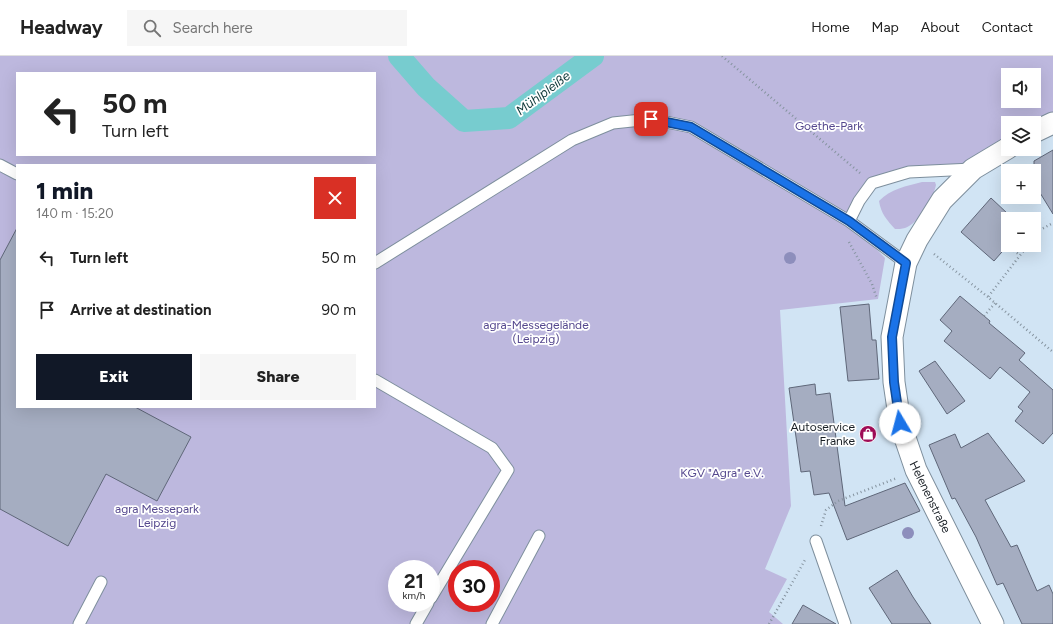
<!DOCTYPE html>
<html lang="en">
<head>
<meta charset="utf-8">
<style>
	:root { --surface:#fff; --page:#f6f6f6; --text:#222; --muted:#767676; --line:#e0e0e0; --accent:#111827 }
	body { margin:0; font-family:Figtree,sans-serif; background:var(--page); color:var(--text); height:100vh; display:flex; flex-direction:column; font-size:15px; white-space:nowrap }
	* { box-sizing:border-box; margin:0 }
	p { font-size:13px; color:var(--muted) }
	.icon { flex:none; width:22px; height:22px; fill:none; stroke:currentColor; stroke-width:2; stroke-linecap:round; stroke-linejoin:round }
	.map { position:relative; flex:1; overflow:hidden }
	.details { position:absolute; left:16px; top:108px; width:360px; height:244px; display:flex; flex-direction:column; background:var(--surface); border-radius:0px; box-shadow:0 4px 16px #0002 }
	.details>* { flex:none }
	.banner { position:absolute; left:16px; top:16px; width:360px; height:84px; border-radius:0px; box-shadow:0 4px 16px #0002; background:#fff; color:var(--text); overflow:hidden }
	.controls { position:absolute; left:1001px; top:12px; display:grid; gap:8px }
	.controls a { display:grid; place-items:center; width:40px; height:40px; border-radius:0px; background:var(--surface); box-shadow:0 4px 16px #0002; font-size:20px }
	.speed { position:absolute; left:388px; top:504px; display:flex; gap:8px; font-size:20px; font-weight:700; text-align:center }
	.speed>* { display:grid; place-content:center; width:52px; height:52px; border-radius:50%; background:var(--surface); box-shadow:0 4px 16px #0002; line-height:1 }
	.speed small { font-size:10px; font-weight:400 }
	.speed .limit { border:6px solid #d22; background:#fff; color:#111 }
	.pin { position:absolute; display:grid; place-items:center; width:34px; height:34px; color:#fff; margin:-17px; border-radius:8px; box-shadow:0 2px 6px #0006 }
	.me { position:absolute; width:44px; margin:-22px; rotate:352deg; stroke-linejoin:round; filter:drop-shadow(0 0 3px #0008) }
	.turn { display:flex; align-items:center; gap:14px; height:84px; padding:0 20px; font-size:18px }
	.turn .icon { width:52px; height:52px; stroke-width:2.5 }
	.turn b { display:block; font-size:28px; line-height:34px }
	.round { display:grid; place-items:center; flex:none; width:42px; height:42px; border-radius:0px; background:var(--page) }
	.head { display:flex; align-items:center; justify-content:space-between; height:68px; padding:0 20px }
	h1 { font-size:24px; font-weight:800; line-height:30px; color:var(--accent) }
	.cta { display:flex; gap:8px; margin-top:auto; padding:8px 20px }
	.cta a { flex:1; height:46px; border-radius:0px; background:var(--accent); color:#fff; font-size:16px; font-weight:800; line-height:46px; text-align:center }
	.cta a+a { background:var(--page); color:var(--text) }
	ul { padding:0; list-style:none }
	li { display:flex; align-items:center; gap:12px; height:52px; padding:0 20px }
	li div { flex:1 }
	li b { display:block; font-size:15px }
	li em { font-style:normal }
	header { display:flex; align-items:center; gap:24px; box-sizing:border-box; height:56px; padding:0 20px; background:var(--surface); border-bottom:1px solid var(--line) }
	header strong { font-size:19px }
	nav { display:flex; gap:22px; margin-inline-start:auto; font-size:14px }
	.search { width:280px; height:36px; background:var(--page); display:flex; align-items:center; gap:10px; box-sizing:border-box; padding:0 14px; border-radius:0px; color:var(--muted); font-size:15px }
	.map>svg:first-child { display:block }
</style>
</head>
<body>
<header>
<strong>Headway</strong>
<div class="search"><svg class="icon" aria-label="search" viewBox="0 0 24 24"><circle cx="10" cy="10" r="6"/><path d="M15 15l6 6"/></svg>Search here</div>
<nav><a>Home</a><a>Map</a><a>About</a><a>Contact</a></nav>
</header>
<div class="map">
<svg width="1053" height="568" viewBox="0 0 1053 568">
	<rect width="100%" height="100%" fill="#d1e4f4"/>
	<path fill="#bdb8de" fill-rule="evenodd" d="M0 0H1053V67H1008V92L973 113 909 116 872 127 849 165 885 202 878 243 780 254 791 450 765 513 787 523 769 556 783 568H0ZM17 17H375V99H17ZM1008 19H1034V45H1008ZM17 109H375V351H17ZM397 513H431V547H397ZM457 513H491V547H457Z
		M922 126H935L936 129C933 143 918 168 905 172 902 173 898 173 895 173 887 164 881 158 879 145 890 133 907 130 922 126Z"/>
	<g fill="none" stroke-linecap="round" stroke-linejoin="round">
		<path stroke="#77cccf" stroke-width="22" d="M399 0 426 31 464 65 509 62 593 0"/>
	</g>
	<path fill="#a5adc1" stroke="#5f6779" d="M1053 94V158L1034 127V105Z
		M991 142 1008 158V189L994 205 961 176Z
		M17 172V351H135L191 381 157 445 106 418 68 490 0 453V204Z
		M960 240 990 265 989 267 1025 297 1019 304 1053 334V377L1043 388 1015 365 1023 355 1018 351 1030 336 1000 311 990 323 944 285 952 275 940 264Z
		M869 248 872 284H876L879 323 848 325 840 251Z
		M935 305 965 345 947 358 919 315Z
		M815 328 816 339 830 337 845 450 905 427 920 455 847 484 829 437 814 439 810 415 801 416 789 332Z
		M988 377 1025 425 985 444 1011 491 1017 489 1037 535 1049 529 1053 538V568H1022L1003 527 997 529 976 481 955 442 952 443 929 389 955 378 961 392Z
		M897 514 913 541 931 568H892L869 532Z
		M803 549 836 568H792Z"/>
	<g fill="none" stroke-linecap="round" stroke-linejoin="round">
		<g stroke="#7e8f9d" stroke-width="13">
			<path id="lane" d="M0 109 17 118
				M849 165 859 145 872 127 909 116 972 113
				M375 207 572 84 613 67 651 63 691 71 849 165 906 207
				M375 324 492 392 508 414 431 542
				M816 485 845 568
				M79 568 101 526
				M416 568 428 547
				M492 568 539 480"/>
		</g>
		<g stroke="#7e8f9d" stroke-width="23">
			<path id="street" d="M1034 76 1053 67
				M993 568 916 414 900 367 894 326 892 281 906 207 917 184 942 144 973 113 1008 92"/>
		</g>
		<path stroke="#85939f" stroke-width="2.5" stroke-dasharray="1 3" stroke-linecap="butt" d="M722 0 860 117
			M1034 180 1038 175 1053 167
			M849 186 872 228 877 243
			M1028 189 988 241 1053 296
			M1007 190 1020 199
			M934 198 988 241
			M984 260 995 247
			M821 470 826 454 838 445 897 422
			M769 568 805 504"/>
		<use href="#lane" stroke="#fff" stroke-width="11"/>
		<use href="#street" stroke="#fff" stroke-width="21"/>
	</g>
	<g fill="#8d8ebc">
		<circle cx="790" cy="202" r="6"/>
		<circle cx="908" cy="477" r="6"/>
	</g>
	<g fill="none" stroke-linecap="round" stroke-linejoin="round">
		<g stroke="#114b97" stroke-width="10">
			<path id="route" d="M651 63 691 71 849 165 906 207 892 281 894 326 900 367"/>
		</g>
		<use href="#route" stroke="#1a73e8" stroke-width="7"/>
	</g>
	<defs>
		<g id="shop-disc" transform="scale(0.9)"><circle r="9.5" fill="#9f0c56" stroke="#fff"/><path d="M-5-2.5h2.3a2.7 3.5 0 0 1 5.4 0H5L5.5 6h-11ZM-1.5-2.5h3a1.5 2.3 0 0 0-3 0Z" fill="#fff"/></g>
	</defs>
	<g fill-rule="evenodd">
		<use href="#shop-disc" x="868" y="378"/>
	</g>
	<g text-anchor="middle" dominant-baseline="central" stroke-width="3.5" stroke-linejoin="round" paint-order="stroke">
		<g font-size="12" fill="#55488e" stroke="#fff">
			<text x="829" y="70">Goethe-Park</text>
			<text x="536" y="269">agra-Messegelände<tspan x="536" dy="14">(Leipzig)</tspan></text>
			<text x="722" y="417">KGV "Agra" e.V.</text>
			<text x="157" y="453">agra Messepark<tspan x="157" dy="14">Leipzig</tspan></text>
		</g>
		<g font-size="12" fill="#191f25" stroke="#fff" text-anchor="end">
			<text x="855" y="371">Autoservice<tspan x="855" dy="14">Franke</tspan></text>
		</g>
		<g font-size="12" fill="#191f25" stroke="#fff">
			<text transform="translate(930 441) rotate(64)">Helenenstraße</text>
		</g>
		<g font-size="13" font-style="italic" fill="#0c3738" stroke="#fff">
			<text transform="translate(543 37) rotate(-37)">Mühlpleiße</text>
		</g>
	</g>
</svg>
<div class="controls">
<a><svg class="icon" aria-label="sound" viewBox="0 0 24 24"><path d="M4 9h4l5-4v14l-5-4H4zM17 9q2 3 0 6"/></svg></a>
<a><svg class="icon" aria-label="layers" viewBox="0 0 24 24"><path d="M12 4l9 5-9 5-9-5zM3 14l9 5 9-5"/></svg></a>
<a>+</a>
<a>−</a>
</div>
<div class="speed"><div>21<small>km/h</small></div><div class="limit">30</div></div>
<div class="pin" style="left:651px;top:63px;background:#d93025"><svg class="icon" aria-label="arrive" viewBox="0 0 24 24"><path d="M6 21V4h12l-3 4 3 4H6"/></svg></div>
<svg class="me" style="left:900px;top:367px" viewBox="-20 -20 40 40"><circle r="19" fill="#fff"/><path d="M0-13L10 11 0 6-10 11z" fill="#1a73e8"/></svg>
<div class="banner">
<div class="turn"><svg class="icon" aria-label="left" viewBox="0 0 24 24"><path d="M17 20v-9H6M10 6l-5 5 5 5"/></svg><div><b>50 m</b>Turn left</div></div>
</div>
<section class="details">
<div class="head"><div><h1>1 min</h1><p>140 m · 15:20</p></div><a class="round" style="background:#d93025;color:#fff"><svg class="icon" aria-label="close" viewBox="0 0 24 24"><path d="M6 6l12 12M18 6L6 18"/></svg></a></div>
<ul>
<li><svg class="icon" aria-label="left" viewBox="0 0 24 24"><path d="M17 20v-9H6M10 6l-5 5 5 5"/></svg><div><b>Turn left</b></div><em>50 m</em></li>
<li><svg class="icon" aria-label="arrive" viewBox="0 0 24 24"><path d="M6 21V4h12l-3 4 3 4H6"/></svg><div><b>Arrive at destination</b></div><em>90 m</em></li>
</ul>
<div class="cta"><a>Exit</a><a>Share</a></div>
</section>
</div>
</body>
</html>
